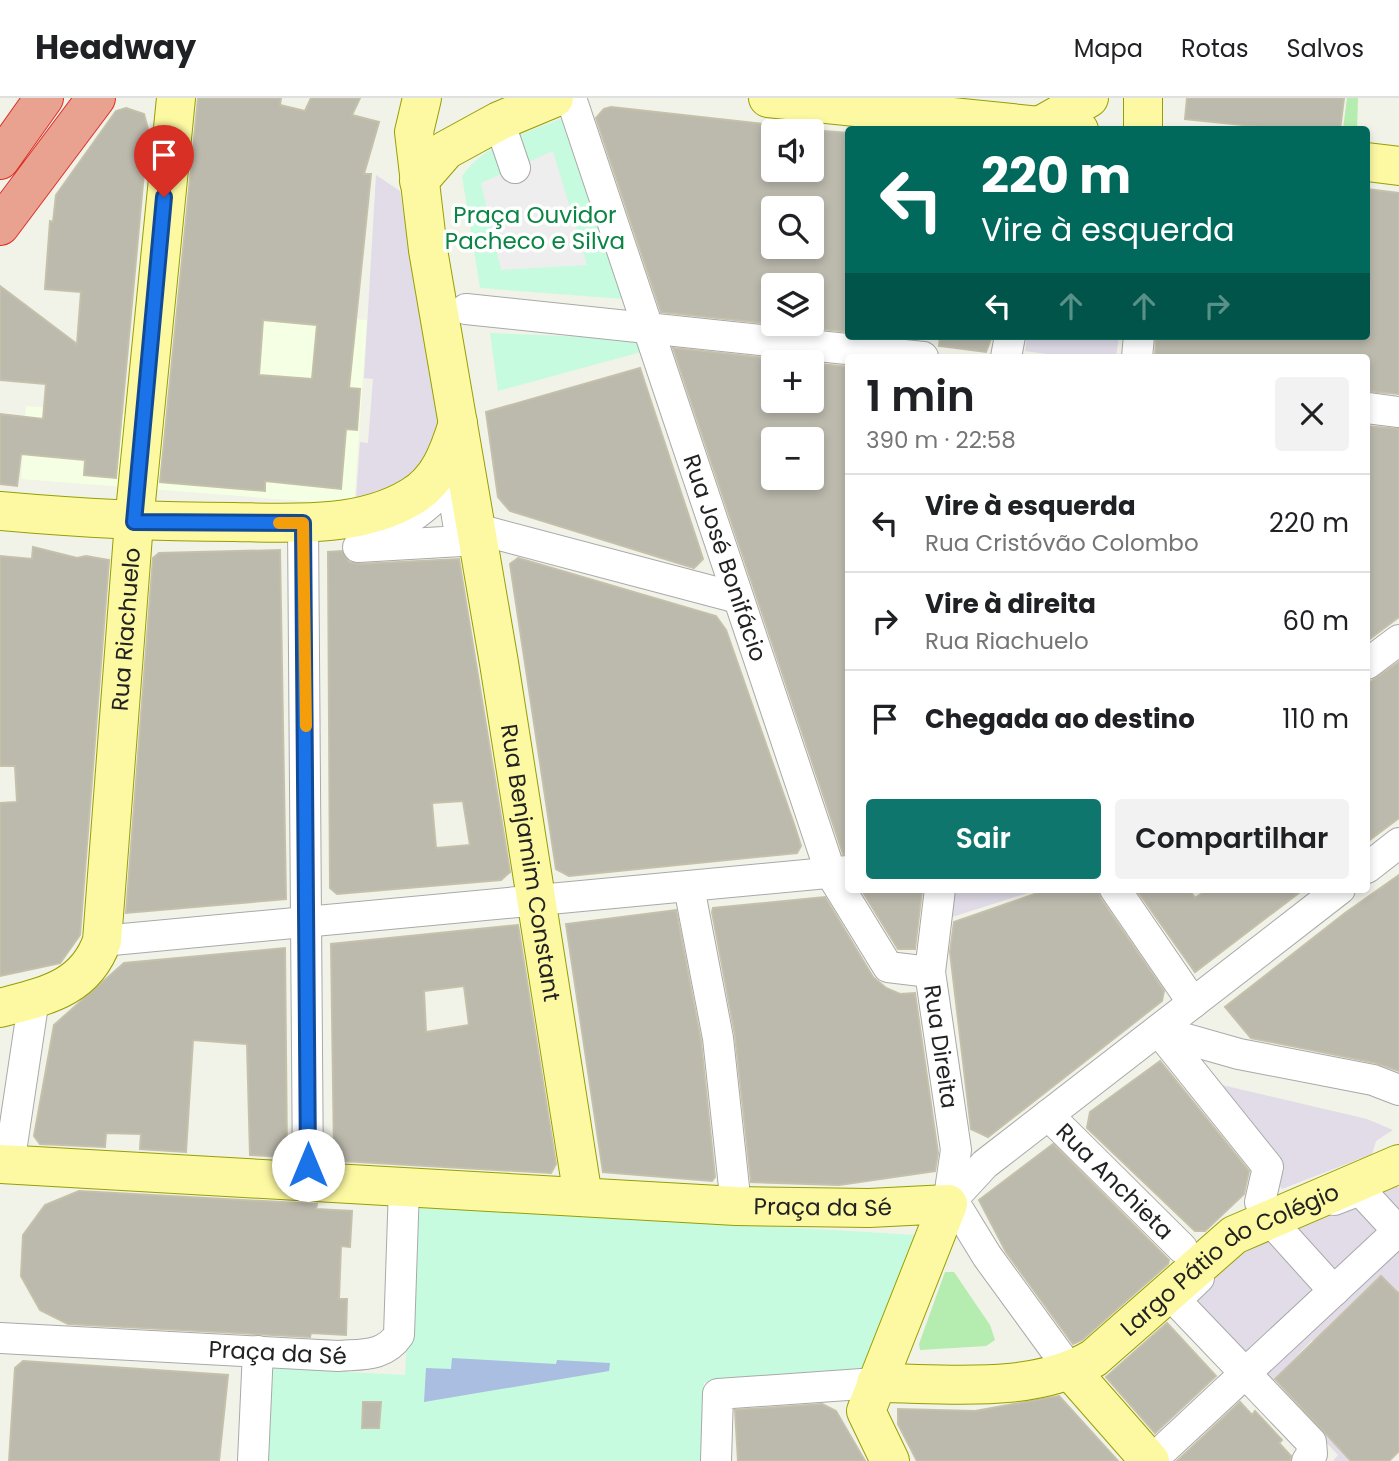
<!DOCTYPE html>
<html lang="pt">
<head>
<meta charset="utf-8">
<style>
	:root { --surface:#fff; --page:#f2f2f2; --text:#202124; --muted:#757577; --line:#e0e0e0; --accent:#0f766e }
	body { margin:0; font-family:Poppins,sans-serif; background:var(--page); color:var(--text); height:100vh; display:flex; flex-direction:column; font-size:26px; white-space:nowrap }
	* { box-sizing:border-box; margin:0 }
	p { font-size:23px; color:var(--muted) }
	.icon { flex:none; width:38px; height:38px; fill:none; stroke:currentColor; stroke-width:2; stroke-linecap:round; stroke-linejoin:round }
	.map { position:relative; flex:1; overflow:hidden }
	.sheet { position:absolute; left:845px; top:256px; width:525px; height:539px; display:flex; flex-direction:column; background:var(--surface); border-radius:7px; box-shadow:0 4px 10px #0003 }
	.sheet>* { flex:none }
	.banner { position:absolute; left:845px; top:28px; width:525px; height:214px; border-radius:7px; box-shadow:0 4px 10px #0003; background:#00695c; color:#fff; overflow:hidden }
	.fabs { position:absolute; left:761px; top:21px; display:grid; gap:14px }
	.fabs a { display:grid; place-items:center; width:63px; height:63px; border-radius:7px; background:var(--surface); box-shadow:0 4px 10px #0003; font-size:35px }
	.pin { position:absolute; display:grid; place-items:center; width:60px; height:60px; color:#fff; margin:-72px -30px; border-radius:50% 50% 50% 0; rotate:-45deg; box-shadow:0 0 7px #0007 }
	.pin .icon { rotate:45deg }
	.me { position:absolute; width:77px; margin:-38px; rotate:0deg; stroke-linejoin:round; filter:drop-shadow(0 0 5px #0008) }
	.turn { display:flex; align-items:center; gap:24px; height:147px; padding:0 21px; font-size:32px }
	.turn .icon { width:91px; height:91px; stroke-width:2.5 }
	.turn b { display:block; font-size:49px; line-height:60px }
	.lanes { display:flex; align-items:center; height:66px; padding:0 21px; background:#0003; justify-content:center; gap:35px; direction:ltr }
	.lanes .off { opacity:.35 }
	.round { display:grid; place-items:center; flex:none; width:74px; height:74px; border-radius:7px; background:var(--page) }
	.head { display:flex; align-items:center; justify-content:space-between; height:119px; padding:0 21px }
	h1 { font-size:42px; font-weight:600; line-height:52px }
	.cta { display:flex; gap:14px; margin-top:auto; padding:14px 21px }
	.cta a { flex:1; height:80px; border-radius:7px; background:var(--accent); color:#fff; font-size:28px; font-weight:600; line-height:80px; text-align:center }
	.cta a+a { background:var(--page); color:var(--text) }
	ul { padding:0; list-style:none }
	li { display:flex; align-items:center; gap:21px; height:98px; padding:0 21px; border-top:2px solid var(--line) }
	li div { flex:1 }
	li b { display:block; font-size:26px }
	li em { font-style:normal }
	header { display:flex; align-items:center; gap:42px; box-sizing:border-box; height:98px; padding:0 35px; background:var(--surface); border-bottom:2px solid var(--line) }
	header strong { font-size:33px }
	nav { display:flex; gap:38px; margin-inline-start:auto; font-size:24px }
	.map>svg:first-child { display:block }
</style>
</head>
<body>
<header>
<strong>Headway</strong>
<nav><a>Mapa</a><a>Rotas</a><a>Salvos</a></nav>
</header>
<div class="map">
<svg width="1399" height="1363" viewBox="0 0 1399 1363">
	<rect width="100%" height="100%" fill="#f1f2e8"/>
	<path fill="#f5ffe4" d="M186 208 367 222 354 407 21 381 26 308 178 320Z"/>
	<path fill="#b5ecaf" d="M1347 0H1358L1357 31H1343Z
		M945 1174H954L990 1227 995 1242 986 1248 920 1252 919 1246Z"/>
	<path fill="#c7fbdf" d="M565 19 624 201 480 190 462 78C485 45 529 34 565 19Z
		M490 235 638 241 641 254 498 293Z
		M414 1107 916 1137 870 1273 704 1285V1363H264L269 1270 405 1277Z"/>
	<path fill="#eee" d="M553 53 587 167 501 172 481 85Z"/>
	<path fill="#e1dce8" d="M376 77 400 93 439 328 421 368 389 392 356 400 360 344 368 345 373 281 364 280Z
		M1027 238H1119L1116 259H1069L1025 253Z
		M954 791H1040L952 819Z
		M1205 983 1367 1021 1393 1032 1376 1043 1372 1056 1282 1091Z
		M1393 1084 1399 1090V1196L1380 1178 1327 1229 1330 1232 1316 1246 1312 1242 1273 1283 1351 1363H1333L1338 1357 1185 1196 1226 1159Z"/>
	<path fill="#a9bee0" d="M452 1260 556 1266 557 1262 610 1265 609 1273 424 1304 426 1270 451 1271Z"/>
	<path fill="#bcb9ad" stroke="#c4c0aa" stroke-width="2" fill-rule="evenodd" d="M198 0H281L280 7 305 13 311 0H360L352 17 379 24 364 76H371L349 290 360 291 357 332 346 331 341 391 265 383V393L160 384ZM263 222 317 227 312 281 259 277Z
		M1187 0H1344L1340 32H1292L1185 21Z
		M611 9 774 27V72H812V32L849 35V234L774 226H812V187H774V226L661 214 596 20 604 11ZM774 110H812V149H774Z
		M126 10 144 16 148 31 116 380 84 377 85 362 21 356 17 388 0 386V316L43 321 46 286 0 282V188L77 246 81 194 45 191 50 123 53 124 56 97 116 13Z
		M1367 91 1399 95V296L1367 293V259H1155L1156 238H1367Z
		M940 238H992L986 254 939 248Z
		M673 250 805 264H774V303H812V265L849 269V756H843ZM768 332 812 338V380H774V347Z
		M640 270 703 461 694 470 510 413 498 399 486 314Z
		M1367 328 1399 331V519L1367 543Z
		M33 449 77 460 86 458 109 462 80 837 60 865 0 878V705L17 704 15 668H0V458L32 461Z
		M280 452 286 801 126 815 153 460 159 455Z
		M342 453 349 464 359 466 459 461 510 774 501 782 337 796 330 790 328 454ZM463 703 470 747 436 750 432 705Z
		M518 460 716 518 726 532 794 726 801 748 797 755 569 778 556 771 510 466Z
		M1399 564V720L1367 744V586Z
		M1399 777V973L1376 965 1251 940 1225 909 1345 815Z
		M861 791 922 793 915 851H898Z
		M1049 791H1098L1101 801 1164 893 1162 903 988 1039 971 1031 950 854 954 824Z
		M1136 791H1189L1195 800 1208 791H1304L1195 874Z
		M825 799 873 879 886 890 900 896 915 895 938 1055 935 1073 839 1087 751 1084 735 937 712 814 713 810Z
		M676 812 701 943 715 1079 712 1083 603 1074 566 826Z
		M518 827 556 1066 551 1075 341 1063 334 1056 331 846ZM464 888 469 927 426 934 424 893Z
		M285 850 287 1059 250 1057 247 946 233 945 193 942 186 1054 140 1051 141 1036 106 1035 105 1049 40 1046 34 1038 54 927 124 865Z
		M1160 963 1249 1073 1244 1096 1205 1133H1195L1087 1030 1090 1014Z
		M1053 1046 1169 1162 1168 1166 1082 1242 1073 1246 1006 1154 979 1102Z
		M79 1093 317 1106 316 1111 352 1113 350 1149 341 1148 339 1201H347L346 1237 311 1235 310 1239 68 1226 40 1212 21 1178 23 1137 45 1107Z
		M1381 1178 1399 1196V1353L1389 1363H1351L1275 1281Z
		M1167 1225 1216 1278 1155 1335 1106 1279Z
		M23 1263 228 1277 219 1363H9L15 1270Z
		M1059 1298 1118 1363H917L898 1326V1311L975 1313Z
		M363 1304H381L379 1330H362Z
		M1240 1304 1252 1317 1255 1313 1282 1342 1279 1345 1291 1358 1290 1363H1177Z
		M822 1306 836 1313 865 1363H738L735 1312Z"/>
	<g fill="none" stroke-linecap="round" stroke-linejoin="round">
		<g stroke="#a9a9a9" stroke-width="32">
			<g id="minor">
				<path id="s1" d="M571 0 831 776 888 869 930 874"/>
				<path d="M499 23 515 70"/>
				<path d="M466 211 923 259"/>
				<path d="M1006 259 1010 238"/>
				<path d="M1137 259 1139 238"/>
				<path d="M1367 310 1399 314"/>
				<path d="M451 382 461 443 358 449C393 432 427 414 451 382Z"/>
				<path d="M303 425 308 1083"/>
				<path d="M477 431 738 500"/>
				<path d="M1367 566 1399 542"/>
				<path d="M1367 770 1399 745"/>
				<path d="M689 789 718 940 734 1089"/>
				<path id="s2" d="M940 791 930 874 956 1052 948 1106"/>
				<path d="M1115 791 1193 905"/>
				<path d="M102 843 848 773"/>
				<path d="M1158 933 1239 956 1373 982 1399 992"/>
				<path d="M1159 933 1268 1069 1260 1104"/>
				<path id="s3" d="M1048 1017 1182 1150"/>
				<path d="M9 1067 34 900"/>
				<path d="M948 1106 985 1066 1340 791"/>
				<path d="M948 1106 960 1114 987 1158 1070 1272"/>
				<path d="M1277 1130 1334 1193"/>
				<path d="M1199 1180 1177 1201 1179 1206 1311 1344 1312 1356 1307 1363"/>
				<path id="s4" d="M0 1240 338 1258C362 1256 384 1259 399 1237L404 1089"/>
				<path d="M253 1363 258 1253"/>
				<path d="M716 1363 718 1296 876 1285"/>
				<path d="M1151 1363 1398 1133 1360 1092 1334 1102"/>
			</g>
		</g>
		<g stroke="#979f00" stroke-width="40">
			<g id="major">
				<path id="s5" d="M422 0 414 34 428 152 499 565 583 1099"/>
				<path d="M768 0 1079 32"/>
				<path d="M1143 0V32"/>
				<path d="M1043 26 1089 0"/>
				<path d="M1367 64 1399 68"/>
				<path d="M419 83 446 52 499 23 554 0"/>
				<path d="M0 413C78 420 155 424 234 424 291 425 360 430 411 399 439 383 449 354 458 325"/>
				<path id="s6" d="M0 910C45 898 85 891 102 843L134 424 176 0"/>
				<path id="s7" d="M0 1066 736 1108 869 1110 948 1106 866 1313 890 1363"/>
				<path d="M1070 1272 1150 1363"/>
				<path id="s8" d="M876 1285C945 1285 1032 1297 1094 1260L1234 1137 1399 1066"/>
			</g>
		</g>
		<g stroke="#df2e27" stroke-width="40">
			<path id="highway" d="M0 62 44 0
				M0 128 96 0"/>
		</g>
		<use href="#minor" stroke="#fff" stroke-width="30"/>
		<use href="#major" stroke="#fdf9a2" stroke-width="38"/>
		<use href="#highway" stroke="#e9a290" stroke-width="38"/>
	</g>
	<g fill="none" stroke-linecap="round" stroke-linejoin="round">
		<g stroke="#114b97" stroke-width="18">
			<path id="route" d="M164 99 134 424 303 425 308 1067"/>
		</g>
		<use href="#route" stroke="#1a73e8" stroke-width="12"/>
		<path stroke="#f59e0b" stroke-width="12" d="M279 425H303L306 628"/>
	</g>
	<g text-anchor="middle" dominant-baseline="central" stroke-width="7" stroke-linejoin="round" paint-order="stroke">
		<g font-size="23" fill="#0a8544" stroke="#fff">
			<text x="535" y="117">Praça Ouvidor<tspan x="535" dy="26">Pacheco e Silva</tspan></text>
		</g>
		<g font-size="23" fill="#222" stroke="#fff">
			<text stroke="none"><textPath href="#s1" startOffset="485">Rua José Bonifácio</textPath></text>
			<text stroke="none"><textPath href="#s6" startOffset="441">Rua Riachuelo</textPath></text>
			<text stroke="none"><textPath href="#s5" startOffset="775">Rua Benjamim Constant</textPath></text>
			<text stroke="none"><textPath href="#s2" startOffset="159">Rua Direita</textPath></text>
			<text stroke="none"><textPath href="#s3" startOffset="94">Rua Anchieta</textPath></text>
			<text stroke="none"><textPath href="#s7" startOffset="824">Praça da Sé</textPath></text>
			<text stroke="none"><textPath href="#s8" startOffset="392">Largo Pátio do Colégio</textPath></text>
			<text stroke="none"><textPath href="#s4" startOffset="278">Praça da Sé</textPath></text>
		</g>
	</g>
</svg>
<div class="fabs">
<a><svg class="icon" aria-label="sound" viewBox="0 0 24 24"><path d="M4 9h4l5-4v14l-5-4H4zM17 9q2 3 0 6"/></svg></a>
<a><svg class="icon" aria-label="search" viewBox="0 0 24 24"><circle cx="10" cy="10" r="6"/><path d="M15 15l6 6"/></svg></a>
<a><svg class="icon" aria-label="layers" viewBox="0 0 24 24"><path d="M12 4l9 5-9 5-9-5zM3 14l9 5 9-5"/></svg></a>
<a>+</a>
<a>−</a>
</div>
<div class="pin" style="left:164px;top:99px;background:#d93025"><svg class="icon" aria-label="arrive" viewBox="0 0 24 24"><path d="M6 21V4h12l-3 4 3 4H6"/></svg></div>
<svg class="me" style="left:308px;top:1067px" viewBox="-20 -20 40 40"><circle r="19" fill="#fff"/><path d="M0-13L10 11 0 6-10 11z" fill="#1a73e8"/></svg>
<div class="banner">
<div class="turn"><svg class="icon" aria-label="left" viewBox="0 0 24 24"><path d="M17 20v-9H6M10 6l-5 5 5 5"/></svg><div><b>220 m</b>Vire à esquerda</div></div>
<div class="lanes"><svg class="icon" aria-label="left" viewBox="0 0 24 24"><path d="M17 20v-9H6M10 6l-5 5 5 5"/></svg><svg class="icon off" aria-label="ahead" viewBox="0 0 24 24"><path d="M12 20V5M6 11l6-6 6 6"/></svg><svg class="icon off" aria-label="ahead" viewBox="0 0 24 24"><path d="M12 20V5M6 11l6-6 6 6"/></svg><svg class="icon off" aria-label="right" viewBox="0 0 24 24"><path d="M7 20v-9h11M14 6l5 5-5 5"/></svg></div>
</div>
<section class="sheet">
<div class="head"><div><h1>1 min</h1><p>390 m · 22:58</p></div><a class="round"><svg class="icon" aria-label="close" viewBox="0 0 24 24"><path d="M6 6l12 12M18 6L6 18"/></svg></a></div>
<ul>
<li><svg class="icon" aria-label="left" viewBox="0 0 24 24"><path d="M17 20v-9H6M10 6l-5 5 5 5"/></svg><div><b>Vire à esquerda</b><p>Rua Cristóvão Colombo</p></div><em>220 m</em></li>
<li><svg class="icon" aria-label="right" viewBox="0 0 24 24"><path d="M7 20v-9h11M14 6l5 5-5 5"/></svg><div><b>Vire à direita</b><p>Rua Riachuelo</p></div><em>60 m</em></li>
<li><svg class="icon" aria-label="arrive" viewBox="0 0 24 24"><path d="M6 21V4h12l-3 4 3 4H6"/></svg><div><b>Chegada ao destino</b></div><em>110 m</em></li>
</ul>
<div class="cta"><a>Sair</a><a>Compartilhar</a></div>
</section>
</div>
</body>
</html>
